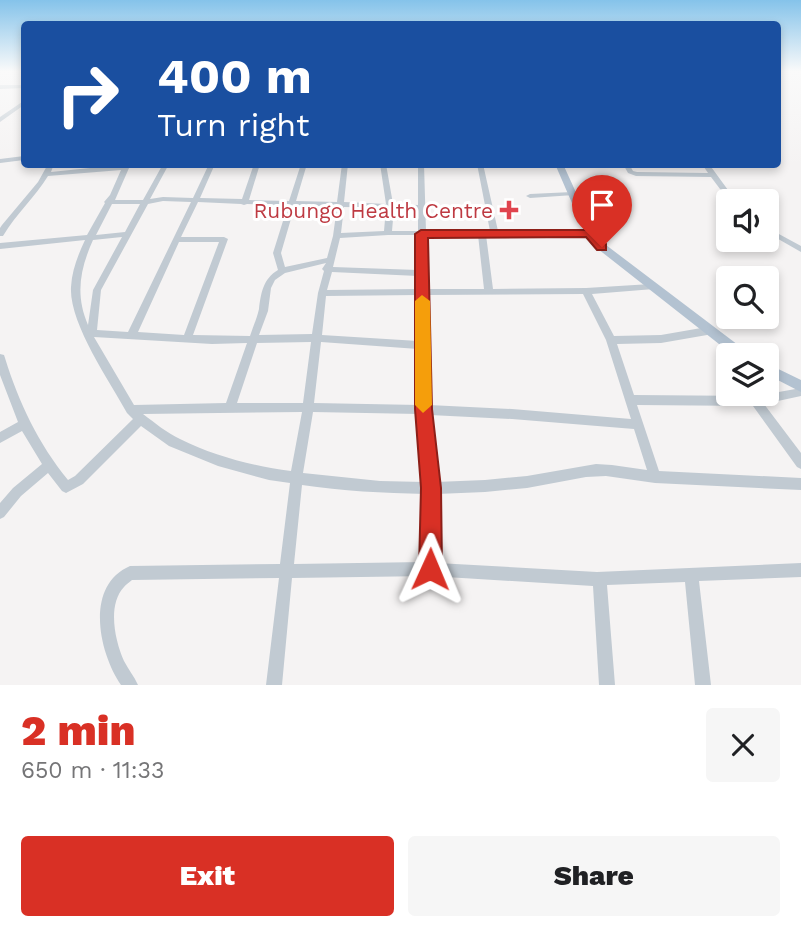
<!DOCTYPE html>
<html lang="en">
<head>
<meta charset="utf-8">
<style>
	:root { --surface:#fff; --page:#f6f6f6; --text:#202124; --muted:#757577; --accent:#d93025 }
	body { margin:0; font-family:"Work Sans",sans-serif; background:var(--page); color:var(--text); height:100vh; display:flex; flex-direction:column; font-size:26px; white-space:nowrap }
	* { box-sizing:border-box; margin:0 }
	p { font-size:23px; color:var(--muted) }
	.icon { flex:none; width:38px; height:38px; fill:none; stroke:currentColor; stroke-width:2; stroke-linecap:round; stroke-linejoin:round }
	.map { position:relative; height:685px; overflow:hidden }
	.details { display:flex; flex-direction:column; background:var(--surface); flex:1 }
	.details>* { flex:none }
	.banner { position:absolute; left:21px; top:21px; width:760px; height:147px; border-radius:7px; box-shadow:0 4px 10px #0003; background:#1a4fa0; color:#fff; overflow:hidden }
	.fabs { position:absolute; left:716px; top:189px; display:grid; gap:14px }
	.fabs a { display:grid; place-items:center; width:63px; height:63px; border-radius:7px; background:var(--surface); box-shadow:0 4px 10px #0003; font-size:35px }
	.pin { position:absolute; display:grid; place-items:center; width:60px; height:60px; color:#fff; margin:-72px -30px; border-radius:50% 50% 50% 0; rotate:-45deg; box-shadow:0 0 7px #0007 }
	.pin .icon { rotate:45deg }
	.me { position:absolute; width:77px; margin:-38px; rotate:1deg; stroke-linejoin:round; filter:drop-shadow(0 0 5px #0008) }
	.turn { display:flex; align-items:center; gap:24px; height:147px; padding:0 21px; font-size:32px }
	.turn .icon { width:91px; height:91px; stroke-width:2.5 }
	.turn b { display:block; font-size:49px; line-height:60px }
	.round { display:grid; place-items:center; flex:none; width:74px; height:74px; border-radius:7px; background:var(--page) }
	.summary { display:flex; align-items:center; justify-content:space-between; height:119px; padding:0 21px }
	h1 { font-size:42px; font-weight:800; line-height:52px; color:var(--accent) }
	.primary-button { display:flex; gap:14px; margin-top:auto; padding:14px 21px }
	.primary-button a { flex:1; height:80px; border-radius:7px; background:var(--accent); color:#fff; font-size:28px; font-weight:800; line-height:80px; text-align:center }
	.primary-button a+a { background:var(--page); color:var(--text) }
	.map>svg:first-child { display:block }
</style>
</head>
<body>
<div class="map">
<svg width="801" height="685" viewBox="0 0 801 685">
	<rect width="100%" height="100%" fill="#f5f3f3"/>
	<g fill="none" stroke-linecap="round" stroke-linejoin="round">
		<path fill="#c1cad2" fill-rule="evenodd" d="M0 85H24V88L0 89Z
			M22 102H24V105L0 122V117Z
			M24 156V160L0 163V159Z
			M48 164H54L51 172 129 164V168L115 200H143L163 164H169L150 199 163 197 193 198 209 164H215L200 198 242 199 254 164H260L249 200 289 201 301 164H307L296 201 337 202 342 164H348L344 202 386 204 380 164H386L393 204 418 205V164H424L426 231H490L477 164H483L498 231H590L594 233 590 235H499L495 237 486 235 493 289 586 288 651 284 655 287 654 289 592 294 614 336 661 335 707 327 710 328 712 331 707 335 661 343 617 344 634 395 756 396 801 388V396L764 404 801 453V469L797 467 753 406 637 405 659 471 801 478V490L655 483 606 476 586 477 527 488 485 492 437 494V563L597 572 801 563V577L699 581 711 685H695L685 582 607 585 615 685H599L593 586 430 576 292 578 282 685H266L279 578 132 580C130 582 126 584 124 587 107 605 115 641 124 661 128 669 134 676 138 685H121C99 653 84 586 130 566L280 564 290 483 269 480 218 466 169 446 141 426 83 484 66 493 62 491 48 473 21 496 4 517 0 519V503L13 488 42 464 22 431 0 443V432L18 422 0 375V354L4 355 5 358C19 403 38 443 68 480L75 476 133 419 127 413C109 380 69 323 71 287 72 270 78 255 85 240L0 249V243L87 235 105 203 104 202 110 195 121 170 48 176C35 197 16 214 3 236H0V228L2 225 38 182ZM163 201 191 202 128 332 97 330 101 290 148 204ZM198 202 241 204 244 205 247 204 288 205 273 253 278 270C263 279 261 293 259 309 257 318 253 327 250 336L193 335 228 239 224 237H181ZM112 204H140L125 232 96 235ZM295 205 337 207 333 236 327 258 285 267 281 253ZM344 207 386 208 384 231 341 233ZM394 208 418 209V231H392ZM388 235H418V270L333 267 340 238ZM426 235H478L484 289H427ZM122 237 93 290 88 325C75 295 80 269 93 240ZM179 242H219L184 335 138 332ZM326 263 322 269 324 271 318 293 312 334 259 335 268 311 271 288 275 280 285 273ZM332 272 418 276V289L327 290ZM583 294 606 340 631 419 512 409 429 405 427 295ZM418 295V341L322 335 326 296ZM94 337 212 344 247 343 226 403 134 405ZM311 342 303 403H237L257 343ZM321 342 418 349 419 405 314 403ZM302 412 291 471C253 466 214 456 180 439 167 433 155 423 143 414ZM313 412 419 414 424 482 380 481 303 473ZM430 415 512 419 634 429 647 470 612 465 596 464 527 476 485 480 436 482ZM302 485C342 491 383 493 425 494L423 562 294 564Z
			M623 164H629L633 171 637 172 708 173 702 164H709L736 201H729L711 177 636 176 628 173Z
			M572 192 574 193V195L530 198 526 196 530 194Z
			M766 227 801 246V252L766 232Z"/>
		<path fill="#b3c2d1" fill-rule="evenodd" d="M555 164H563L594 232 606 245 746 351 748 355H733L598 249 585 233Z
			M766 363 801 380V392L766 374Z"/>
	</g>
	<linearGradient id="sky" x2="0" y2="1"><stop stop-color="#85c3ea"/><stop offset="0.43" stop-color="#fafafa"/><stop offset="1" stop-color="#fafafa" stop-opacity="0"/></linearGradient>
	<rect width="801" height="166" fill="url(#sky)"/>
	<path fill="#d93025" stroke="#8d1f18" stroke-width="2" d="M590 230 606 244V250H597L586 237 428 238 432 409 441 488 442 569 438 577 430 580 422 577 419 569 421 488 415 409V234L421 230Z"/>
	<path fill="#f59e0b" d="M422 295 430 301 432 405 423 413 415 405V301Z"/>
	<path fill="#e0444e" stroke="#fff" stroke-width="2.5" d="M505.5 199.5h7v7h7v7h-7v7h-7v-7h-7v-7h7z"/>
	<g text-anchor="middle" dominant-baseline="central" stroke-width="6" stroke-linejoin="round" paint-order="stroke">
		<g font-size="21" fill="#be3a42" stroke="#fff" text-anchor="end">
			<text x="493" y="210">Rubungo Health Centre</text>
		</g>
	</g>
</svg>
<div class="fabs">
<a><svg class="icon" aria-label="sound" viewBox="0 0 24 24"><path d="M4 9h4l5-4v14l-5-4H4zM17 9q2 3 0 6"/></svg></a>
<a><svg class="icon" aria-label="search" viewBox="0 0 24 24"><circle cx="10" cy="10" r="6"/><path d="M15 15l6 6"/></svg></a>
<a><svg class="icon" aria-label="layers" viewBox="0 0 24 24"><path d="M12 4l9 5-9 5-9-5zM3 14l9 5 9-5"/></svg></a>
</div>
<div class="pin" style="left:602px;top:247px;background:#d93025"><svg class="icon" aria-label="arrive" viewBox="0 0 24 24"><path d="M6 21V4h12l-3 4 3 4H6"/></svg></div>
<svg class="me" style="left:430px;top:569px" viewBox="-20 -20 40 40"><path d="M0-17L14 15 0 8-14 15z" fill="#d93025" stroke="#fff" stroke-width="4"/></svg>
<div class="banner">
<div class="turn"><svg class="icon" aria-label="right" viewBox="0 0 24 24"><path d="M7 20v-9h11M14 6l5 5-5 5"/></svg><div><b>400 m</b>Turn right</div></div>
</div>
</div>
<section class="details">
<div class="summary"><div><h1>2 min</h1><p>650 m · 11:33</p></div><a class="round"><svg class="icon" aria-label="close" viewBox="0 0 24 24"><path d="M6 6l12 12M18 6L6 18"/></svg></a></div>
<div class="primary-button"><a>Exit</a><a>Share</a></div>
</section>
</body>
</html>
